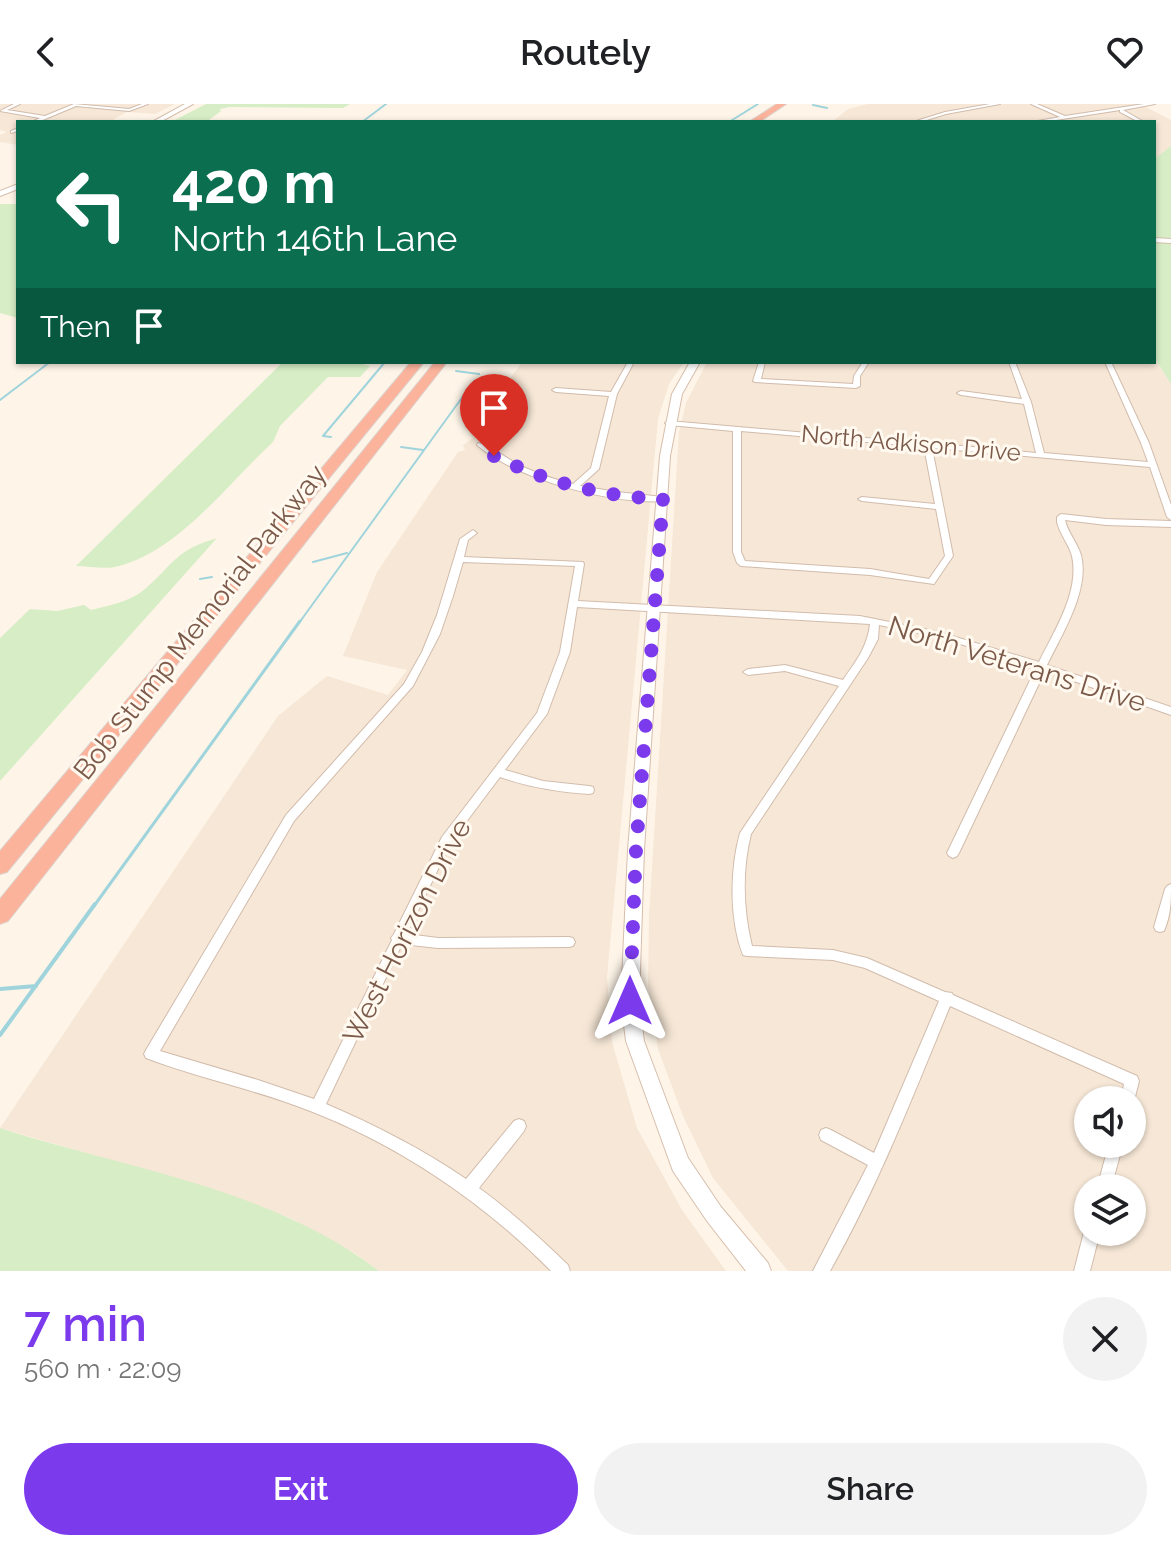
<!DOCTYPE html>
<html lang="en">
<head>
<meta charset="utf-8">
<style>
	:root { --surface:#fff; --page:#f2f2f2; --text:#202124; --muted:#757577; --accent:#7c3aed }
	body { margin:0; font-family:Raleway,sans-serif; background:var(--page); color:var(--text); height:100vh; display:flex; flex-direction:column; font-size:30px; white-space:nowrap }
	* { box-sizing:border-box; margin:0 }
	p { font-size:26px; color:var(--muted) }
	.icon { flex:none; width:44px; height:44px; fill:none; stroke:currentColor; stroke-width:2; stroke-linecap:round; stroke-linejoin:round }
	.map { position:relative; height:1167px; overflow:hidden }
	.panel { display:flex; flex-direction:column; background:var(--surface); flex:1 }
	.panel>* { flex:none }
	.hud { position:absolute; left:16px; top:16px; width:1140px; height:244px; border-radius:0px; box-shadow:0 2px 6px #0004; background:#0b6e4f; color:#fff; overflow:hidden }
	.buttons { position:absolute; left:1074px; top:982px; display:grid; gap:16px }
	.buttons a { display:grid; place-items:center; width:72px; height:72px; border-radius:50%; background:var(--surface); box-shadow:0 2px 6px #0004; font-size:40px }
	.pin { position:absolute; display:grid; place-items:center; width:68px; height:68px; color:#fff; margin:-82px -34px; border-radius:50% 50% 50% 0; rotate:-45deg; box-shadow:0 0 8px #0007 }
	.pin .icon { rotate:45deg }
	.me { position:absolute; width:88px; margin:-44px; rotate:0deg; stroke-linejoin:round; filter:drop-shadow(0 0 6px #0008) }
	.turn { display:flex; align-items:center; gap:28px; height:168px; padding:0 24px; font-size:36px }
	.turn .icon { width:104px; height:104px; stroke-width:2.5 }
	.turn b { display:block; font-size:56px; line-height:68px }
	.then { display:flex; align-items:center; height:76px; padding:0 24px; background:#0003; gap:16px; font-size:30px }
	.round { display:grid; place-items:center; flex:none; width:84px; height:84px; border-radius:42px; background:var(--page) }
	.summary { display:flex; align-items:center; justify-content:space-between; height:136px; padding:0 24px }
	h1 { font-size:48px; font-weight:600; line-height:60px; color:var(--accent) }
	.action { display:flex; gap:16px; margin-top:auto; padding:16px 24px }
	.action a { flex:1; height:92px; border-radius:48px; background:var(--accent); color:#fff; font-size:32px; font-weight:600; line-height:92px; text-align:center }
	.action a+a { background:var(--page); color:var(--text) }
	header { display:flex; justify-content:space-between; align-items:center; height:104px; padding:0 24px; background:var(--surface); font-size:36px; font-weight:600 }
	.map>svg:first-child { display:block }
</style>
</head>
<body>
<header><svg class="icon" aria-label="back" viewBox="0 0 24 24"><path d="M15 5l-7 7 7 7"/></svg>Routely<svg class="icon" aria-label="heart" viewBox="0 0 24 24"><path d="M12 20l-8-8c-3-5 5-10 8-4 3-6 11-1 8 4z"/></svg></header>
<div class="map">
<svg width="1171" height="1167" viewBox="0 0 1171 1167">
	<rect width="100%" height="100%" fill="#fef5e8"/>
	<path fill="#f6e7d6" fill-rule="evenodd" d="M0 0H175L155 10 127 8 114 15 115 18H18V41L0 38V31L7 28 0 26Z
		M868 0H1140L1171 16V42L1154 55V18H832L848 5Z
		M1154 253 1171 280V1167H788L713 1074 683 1012 658 945 648 882 649 812 679 328 686 299 707 258H1154ZM1088 996H1132V1040H1088ZM1088 1084H1132V1128H1088Z
		M522 258H684L669 280 658 315 607 873 612 938 637 1024 682 1106 726 1167H379L356 1150 290 1114 219 1088 0 1024 278 612 327 572 388 591 407 566 343 552 377 468 458 348 465 346 463 341 473 334 470 330Z"/>
	<path fill="#d6edc5" d="M206 0H350L343 4 229 3 220 5 221 7 206 18H171Z
		M1171 42V280L1154 253V55Z
		M0 100H18V214L0 209Z
		M283 258H355L370 262 360 273H328L280 322 273 338C228 379 180 446 119 462 106 466 90 462 76 462Z
		M217 434 0 677V534L30 505 57 507 84 501 91 506C110 501 130 498 145 485 175 459 174 447 217 434Z
		M0 1024C127 1065 271 1084 379 1167H0Z"/>
	<g fill="none" stroke-linecap="round" stroke-linejoin="round">
		<path stroke="#a0d4dc" stroke-width="2" d="M813 1 827 4
			M362 18 386 0
			M729 18 758 0
			M456 267 479 270
			M0 296 50 258
			M323 332 385 258
			M323 332 331 333
			M401 343 423 346
			M313 458 347 449
			M200 475 212 473
			M299 519 474 277"/>
		<path stroke="#a0d4dc" stroke-width="3" d="M94 802 300 517"/>
		<path stroke="#a0d4dc" stroke-width="4" d="M0 885 36 882
			M0 931 95 800"/>
		<g stroke="#d2bcac" stroke-width="2">
			<path id="street" d="M14 0H20L7 6 45 12 74 0 129 5 142 0H148L129 7 76 2 38 18H32L40 14 0 7Z
				M990 0H1000L946 10 920 18H913L945 8Z
				M1031 0H1037L1065 12 1144 0H1155L1123 6 1144 18H1139L1120 8V6L1043 18H1032L1060 13Z
				M18 24V27L11 29V27Z
				M628 258H634L617 290 599 365 580 382 617 388 663 393H666V397C614 401 517 376 477 341L478 339C489 340 511 358 523 363 539 370 556 376 573 380L591 364 609 292 556 288 552 286 556 284 611 288Z
				M759 258H765L761 275 853 280 854 272 863 258H869L860 272V282L856 284 755 278 753 277Z
				M1009 258H1015L1031 298 1044 349 1148 358 1141 339 1105 258H1111L1149 339 1171 401V416L1167 413 1150 363 932 344 953 452 934 480 870 471 741 462 737 459 733 448V327L669 321 665 319 669 317 923 339 927 337 931 339 1036 349 1024 300 961 291 957 289 961 287 1022 295ZM741 327 924 343 935 400 862 393 858 395 862 397 936 405 945 452 929 475 870 465 745 457 741 448Z
				M1061 410 1106 415 1171 417V423L1106 421 1065 416C1068 429 1077 438 1081 451 1090 486 1062 530 1047 561L1171 603V611L1045 567 959 749 957 752 953 754 949 752 947 749 1036 564 938 533 879 521 878 535 868 554 751 730C742 766 743 805 752 842L833 846 867 854 945 888 952 889 953 891 1137 972 1139 977 1133 1001 1132 996H1121L1124 980 950 902C913 992 878 1082 830 1167H813L868 1061 821 1036 819 1031 821 1026 826 1024 831 1026 874 1049 939 897 865 864 833 856 747 852 743 851C729 815 730 765 740 729L839 582 785 567 748 571 743 568 748 565 785 561 843 576C856 557 867 544 870 520L577 503 570 548 547 610 505 666 543 677 589 682 593 683 594 686 593 689 589 690C559 688 529 683 500 673L451 738 407 830 438 834 569 833 573 834 575 838 573 842 569 843 438 844 402 840 326 1000C375 1021 422 1045 466 1075L514 1017 519 1015 524 1017 526 1022 524 1027 479 1084C511 1107 540 1134 568 1161L570 1167H551C480 1095 393 1037 297 1002 248 984 196 973 146 954L144 950 146 946 286 711 404 580 422 548 437 511 460 435 473 426 477 429 468 436 464 453 583 458 584 460 578 497 860 512 939 528 1039 558C1054 527 1080 488 1072 452 1069 440 1060 431 1057 418V413ZM463 458 575 462 560 548 537 609 442 733 394 830 391 834 392 836 314 995 258 976 160 947 294 717 413 582 440 530 453 492Z
				M1171 780C1171 797 1171 811 1164 827L1160 828 1156 827 1154 823 1165 785 1167 782Z
				M1109 1040H1123L1111 1084H1097Z
				M1088 1122V1128H1100L1090 1167H1074L1084 1128Z"/>
		</g>
		<g stroke="#d7beac" stroke-width="2">
			<path id="secondary" d="M185 0H193L160 18H152Z
				M18 80V85L0 92V87Z
				M1154 134 1171 135V139L1154 138Z
				M690 258H700L682 290 670 352 644 746 639 897 644 937 688 1054 721 1103 768 1159 771 1167H746L707 1117 673 1067 626 937 621 897 628 746 660 352 672 290Z"/>
		</g>
		<g stroke="#ddd4d0" stroke-width="2">
			<path id="highway" d="M777 0H786L759 18H749Z
				M411 258H424L7 768 0 770V747Z
				M435 258H447L8 817 0 820V795Z"/>
		</g>
		<use href="#street" fill="#fff" fill-rule="evenodd"/>
		<use href="#secondary" fill="#fff" fill-rule="evenodd"/>
		<use href="#highway" fill="#fbb39c" fill-rule="evenodd"/>
	</g>
	<g fill="none" stroke-linecap="round" stroke-linejoin="round">
		<path stroke="#7c3aed" stroke-width="14" stroke-dasharray="0 25.2" d="M494 352C546 378 604 393 663 395L636 746 630 897"/>
	</g>
	<g text-anchor="middle" dominant-baseline="central" stroke-width="6" stroke-linejoin="round" paint-order="stroke">
		<g font-size="24" fill="#7b5a4a" stroke="#fff9f0">
			<text transform="translate(911 339) rotate(5)">North Adkison Drive</text>
		</g>
		<g font-size="28" fill="#7b5a4a" stroke="#fff9f0">
			<text transform="translate(200 518) rotate(-52)">Bob Stump Memorial Parkway</text>
			<text transform="translate(1017 560) rotate(17)">North Veterans Drive</text>
			<text transform="translate(407 827) rotate(-63)">West Horizon Drive</text>
		</g>
	</g>
</svg>
<div class="buttons">
<a><svg class="icon" aria-label="sound" viewBox="0 0 24 24"><path d="M4 9h4l5-4v14l-5-4H4zM17 9q2 3 0 6"/></svg></a>
<a><svg class="icon" aria-label="layers" viewBox="0 0 24 24"><path d="M12 4l9 5-9 5-9-5zM3 14l9 5 9-5"/></svg></a>
</div>
<div class="pin" style="left:494px;top:352px;background:#d93025"><svg class="icon" aria-label="arrive" viewBox="0 0 24 24"><path d="M6 21V4h12l-3 4 3 4H6"/></svg></div>
<svg class="me" style="left:630px;top:897px" viewBox="-20 -20 40 40"><path d="M0-17L14 15 0 8-14 15z" fill="#7c3aed" stroke="#fff" stroke-width="4"/></svg>
<div class="hud">
<div class="turn"><svg class="icon" aria-label="left" viewBox="0 0 24 24"><path d="M17 20v-9H6M10 6l-5 5 5 5"/></svg><div><b>420 m</b>North 146th Lane</div></div>
<div class="then">Then<svg class="icon" aria-label="arrive" viewBox="0 0 24 24"><path d="M6 21V4h12l-3 4 3 4H6"/></svg></div>
</div>
</div>
<section class="panel">
<div class="summary"><div><h1>7 min</h1><p>560 m · 22:09</p></div><a class="round"><svg class="icon" aria-label="close" viewBox="0 0 24 24"><path d="M6 6l12 12M18 6L6 18"/></svg></a></div>
<div class="action"><a>Exit</a><a>Share</a></div>
</section>
</body>
</html>
